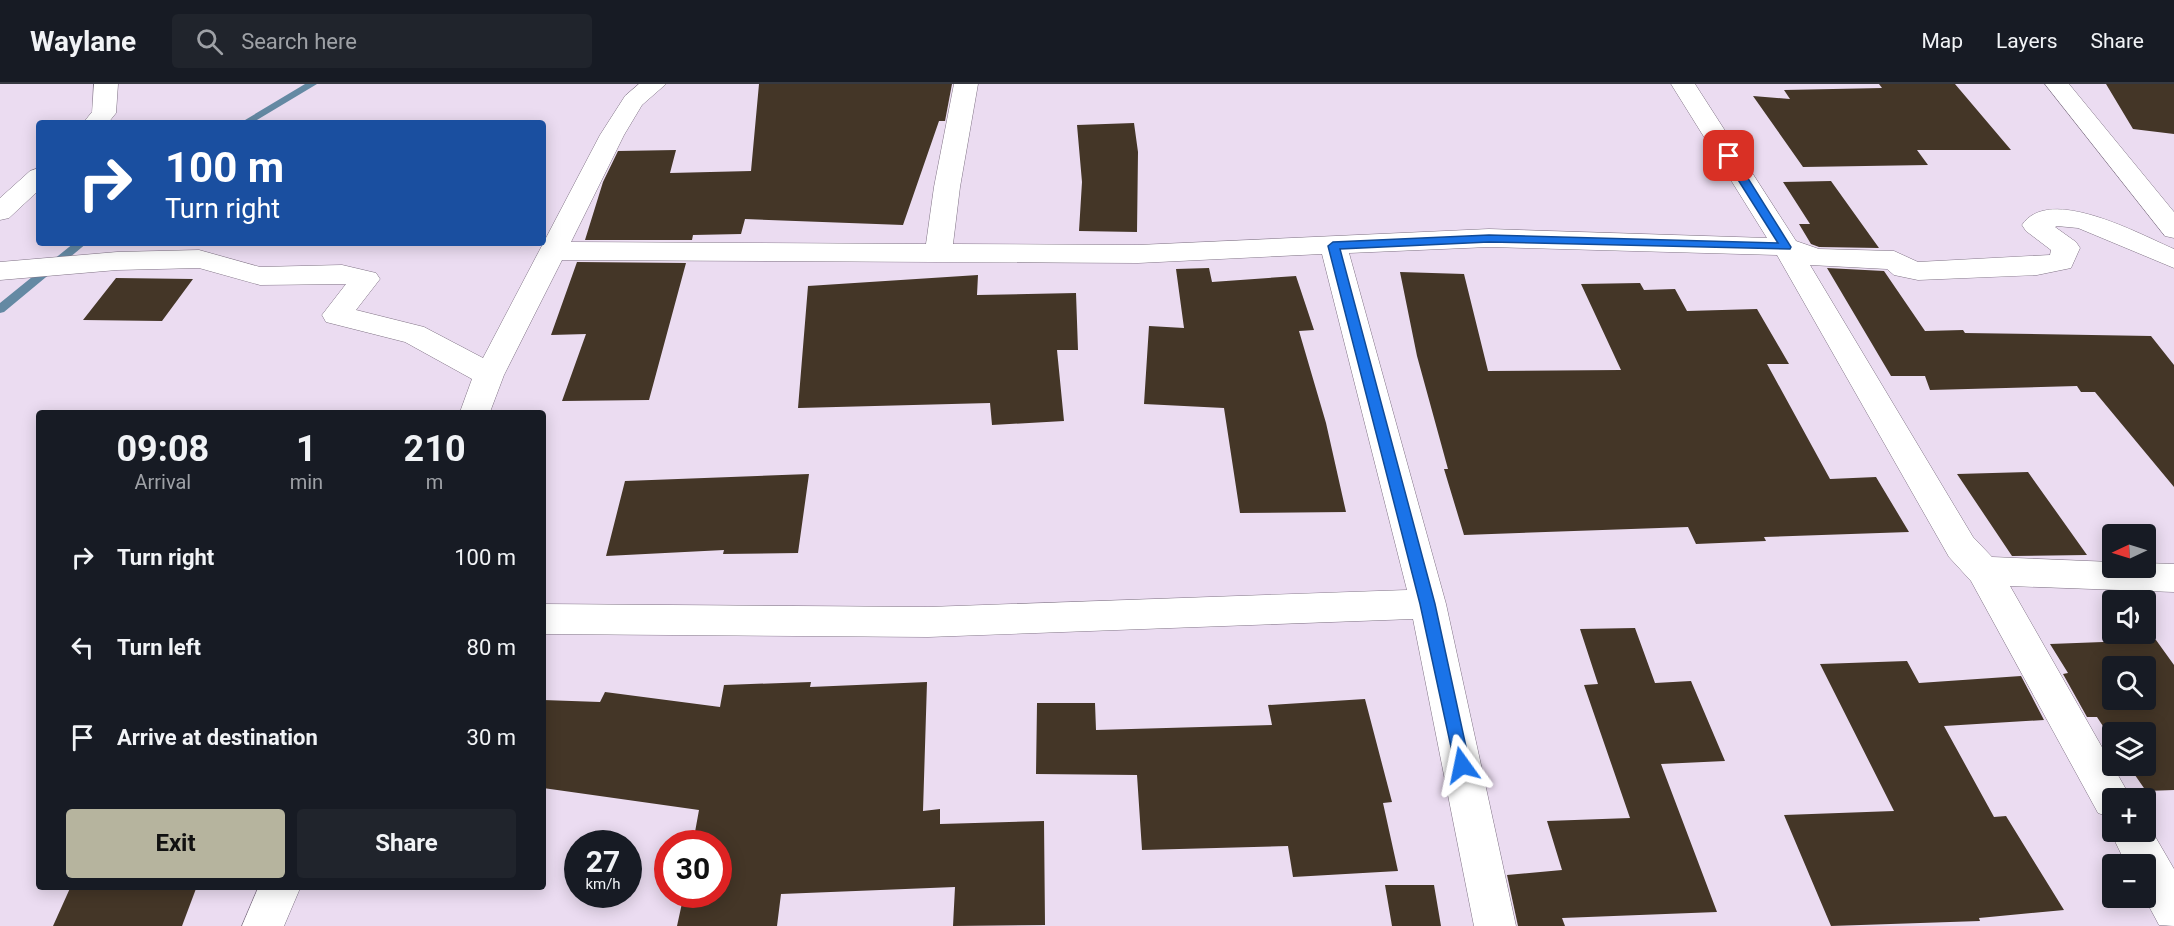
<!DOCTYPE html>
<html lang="en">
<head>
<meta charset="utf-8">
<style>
	:root { --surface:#171b24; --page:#20242c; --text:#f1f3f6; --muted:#9ea1a6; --line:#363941; --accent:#b6b49e }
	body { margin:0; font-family:Roboto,sans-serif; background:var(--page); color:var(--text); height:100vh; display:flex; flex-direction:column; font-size:22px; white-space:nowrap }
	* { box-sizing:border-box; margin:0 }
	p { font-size:20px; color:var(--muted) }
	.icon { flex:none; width:33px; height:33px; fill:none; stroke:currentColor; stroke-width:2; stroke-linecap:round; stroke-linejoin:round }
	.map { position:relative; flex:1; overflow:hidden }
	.sheet { position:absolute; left:36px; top:326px; width:510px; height:480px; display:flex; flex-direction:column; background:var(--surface); border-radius:6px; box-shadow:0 3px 15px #0003 }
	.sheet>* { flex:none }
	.banner { position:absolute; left:36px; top:36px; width:510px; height:126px; border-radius:6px; box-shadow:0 3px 15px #0003; background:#1a4fa0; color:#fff; overflow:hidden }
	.needle { width:39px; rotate:266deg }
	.buttons { position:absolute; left:2102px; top:440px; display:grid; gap:12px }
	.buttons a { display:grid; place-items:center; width:54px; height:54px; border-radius:6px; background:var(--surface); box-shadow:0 3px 15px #0003; font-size:30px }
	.speed { position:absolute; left:564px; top:746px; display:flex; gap:12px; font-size:30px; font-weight:700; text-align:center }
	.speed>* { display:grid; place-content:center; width:78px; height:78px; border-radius:50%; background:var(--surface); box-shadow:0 3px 15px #0003; line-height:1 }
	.speed small { font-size:15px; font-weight:400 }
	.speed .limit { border:9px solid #d22; background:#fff; color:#111 }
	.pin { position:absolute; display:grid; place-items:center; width:51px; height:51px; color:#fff; margin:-26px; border-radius:12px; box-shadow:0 3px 9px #0006 }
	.me { position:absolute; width:66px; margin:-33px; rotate:348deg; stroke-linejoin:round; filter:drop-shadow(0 0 4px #0008) }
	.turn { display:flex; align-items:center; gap:21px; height:126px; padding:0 30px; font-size:27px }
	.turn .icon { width:78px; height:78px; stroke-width:2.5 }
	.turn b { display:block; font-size:42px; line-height:51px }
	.eta { display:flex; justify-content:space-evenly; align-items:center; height:102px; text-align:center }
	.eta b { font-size:36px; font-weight:700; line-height:42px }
	.primary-button { display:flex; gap:12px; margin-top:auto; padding:12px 30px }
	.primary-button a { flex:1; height:69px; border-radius:6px; background:var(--accent); color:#111; font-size:24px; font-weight:700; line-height:69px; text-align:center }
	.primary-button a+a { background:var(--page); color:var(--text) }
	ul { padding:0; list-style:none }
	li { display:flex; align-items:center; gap:18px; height:90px; padding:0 30px }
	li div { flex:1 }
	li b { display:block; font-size:22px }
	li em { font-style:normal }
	header { display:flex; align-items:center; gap:36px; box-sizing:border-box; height:84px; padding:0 30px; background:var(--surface); border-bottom:2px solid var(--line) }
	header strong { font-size:28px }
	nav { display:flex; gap:33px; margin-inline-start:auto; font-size:21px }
	.search { width:420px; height:54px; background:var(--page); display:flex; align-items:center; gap:15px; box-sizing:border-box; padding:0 21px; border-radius:6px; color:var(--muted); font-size:22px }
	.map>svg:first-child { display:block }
</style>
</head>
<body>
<header>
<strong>Waylane</strong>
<div class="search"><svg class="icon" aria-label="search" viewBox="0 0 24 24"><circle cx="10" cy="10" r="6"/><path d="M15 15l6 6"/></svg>Search here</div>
<nav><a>Map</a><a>Layers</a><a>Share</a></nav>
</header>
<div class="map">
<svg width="2174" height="842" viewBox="0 0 2174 842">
	<rect width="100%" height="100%" fill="#ebdcf1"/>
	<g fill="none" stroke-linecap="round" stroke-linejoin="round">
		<path fill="#6489a3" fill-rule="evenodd" d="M305 0H317L252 39H240Z
			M74 159H87L4 228 0 229V219Z"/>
	</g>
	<path fill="#443627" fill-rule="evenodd" d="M759 0H952L945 37H939L903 141 745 135 741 150 693 151 692 156H585L603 98 618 67 676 66 670 89 751 87Z
		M1879 0H1955L2011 66H1917L1928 81 1803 83 1753 12 1790 15 1784 6 1882 4Z
		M2106 0H2174V50L2133 45Z
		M1134 39 1138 68 1137 148 1079 147 1082 98 1077 41Z
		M1831 97 1879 164 1819 163 1811 160 1799 140H1810L1783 98Z
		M577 178 686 179 649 316 562 317 586 250 551 251Z
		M1209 184 1212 198 1296 192 1314 246 1299 247 1326 339 1346 428 1240 429 1224 324 1144 320 1149 242 1184 244 1176 185Z
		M1827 184 1884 187 1925 247 1963 246 1965 249 2151 252 2174 281V403L2095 308H2081L2077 302 1930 306 1925 292H1891Z
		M1400 188 1464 190 1488 287 1621 286 1581 200 1640 199 1644 206 1675 205 1687 227 1757 225 1789 280H1767L1830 395 1876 393 1909 448 1764 453 1766 457 1696 460 1688 443 1464 451 1444 385H1448L1417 272Z
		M978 191 977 211 1076 209 1078 266H1057L1064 337 992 341 990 319 798 324 808 202Z
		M116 194 193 195 162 237 83 236Z
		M2028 388 2087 471 2012 472 1957 390Z
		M809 390 798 469 723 470 724 466 606 472 625 397Z
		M1635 544 1655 599 1691 597 1725 677 1661 680 1717 828 1562 834 1565 842H1518L1507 791 1562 786 1547 737 1630 734 1584 601 1598 600 1580 545Z
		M2156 556 2174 581V706L2146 707 2128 681H2145V648H2112V656L2097 633H2087L2063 590 2068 589 2050 560ZM2112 582H2145V615H2112Z
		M1907 577 1919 599 2021 592 2044 636 1944 642 1994 733 2006 732 2064 826 1979 834 1980 837 1831 842 1784 731 1894 727 1820 580Z
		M811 598 810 603 927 598 923 727 940 725V740L1044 737 1045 841 953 842 955 803 781 810 777 842H677L684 810H718V759H693L699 726 543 704V616L600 618 605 608 720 623 724 601Z
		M1365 615 1392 718 1383 719 1398 787 1293 793 1288 762 1142 766 1137 691 1036 690 1037 619H1095L1096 646 1272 641 1268 621Z
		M1385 801H1434L1441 842H1392Z
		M71 802H197L182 842H53Z"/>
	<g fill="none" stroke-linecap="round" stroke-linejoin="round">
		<g stroke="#7f7284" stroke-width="1">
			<path id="minor" d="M94 0H118L116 29 108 39H83L92 28Z
				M639 0H666L642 21 624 51 571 158 926 160 934 103 954 0H978L960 103 953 160 1138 161 1489 145 1767 154 1671 0H1695L1796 157 1819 165 1894 167 1918 178 2050 171 2051 166 2026 147 2022 141C2049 100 2141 151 2174 165V184L2078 144 2057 142 2055 143 2076 158 2080 164 2071 184 2037 191 1918 196 1894 191 1887 185 1810 181 1973 453 1992 473 2112 478V483H2145V479L2174 480V508L2010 502 2131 714H2112V734L2098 729 1971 497 1949 473 1777 171 1489 163 1349 169 1446 520 1516 842H1474L1413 535 928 553 543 550V520L928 523 1407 506 1322 170 1138 179 562 176 504 291 490 328H460L472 295 405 258 326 238 322 231 346 200 260 201 199 184 117 186 0 196V178L117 168 199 166 260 183 342 181 376 189 380 195 356 226 424 243 483 274 600 51 625 12Z
				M39 84V106L9 134 0 136V114L30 87Z
				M2145 735 2174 785V842L2159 841 2144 813 2145 780H2126L2110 747 2112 742V747H2145Z
				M259 802H301L284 842H242Z"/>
		</g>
		<g stroke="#7f7284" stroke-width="1">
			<path id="major" d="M2045 0H2069L2174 128V154L2165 152Z"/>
		</g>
		<use href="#minor" fill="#fff" fill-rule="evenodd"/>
		<use href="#major" fill="#fff" fill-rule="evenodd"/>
	</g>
	<path fill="#1a73e8" stroke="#114b97" stroke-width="1.5" d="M1729 69 1734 72 1791 163 1790 165 1489 158 1340 165 1435 520 1470 681 1467 686 1462 688 1456 686 1420 520 1328 162 1333 158 1489 151 1778 159 1723 72Z"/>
</svg>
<div class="buttons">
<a><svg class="needle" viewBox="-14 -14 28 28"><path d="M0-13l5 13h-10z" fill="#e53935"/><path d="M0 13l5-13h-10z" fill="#9ea1a6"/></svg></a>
<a><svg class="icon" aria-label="sound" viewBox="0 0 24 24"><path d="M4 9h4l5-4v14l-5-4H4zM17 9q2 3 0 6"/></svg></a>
<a><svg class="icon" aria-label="search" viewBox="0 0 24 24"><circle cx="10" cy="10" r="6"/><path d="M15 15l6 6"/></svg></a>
<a><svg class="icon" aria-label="layers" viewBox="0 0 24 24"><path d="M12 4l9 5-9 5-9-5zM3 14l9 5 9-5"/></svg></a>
<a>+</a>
<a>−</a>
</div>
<div class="speed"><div>27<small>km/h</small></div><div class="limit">30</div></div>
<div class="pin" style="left:1729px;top:72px;background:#d93025"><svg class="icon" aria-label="arrive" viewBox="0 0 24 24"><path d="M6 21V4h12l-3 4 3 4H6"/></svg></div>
<svg class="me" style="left:1462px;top:681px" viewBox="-20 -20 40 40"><path d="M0-17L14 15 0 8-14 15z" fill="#1a73e8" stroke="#fff" stroke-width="4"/></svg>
<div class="banner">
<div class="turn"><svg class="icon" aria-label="right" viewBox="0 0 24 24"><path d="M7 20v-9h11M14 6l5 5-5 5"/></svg><div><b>100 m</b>Turn right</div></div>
</div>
<section class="sheet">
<div class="eta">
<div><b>09:08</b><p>Arrival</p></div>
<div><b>1</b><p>min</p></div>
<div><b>210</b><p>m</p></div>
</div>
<ul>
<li><svg class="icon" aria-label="right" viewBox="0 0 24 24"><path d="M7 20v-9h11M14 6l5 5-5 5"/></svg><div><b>Turn right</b></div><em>100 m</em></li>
<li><svg class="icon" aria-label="left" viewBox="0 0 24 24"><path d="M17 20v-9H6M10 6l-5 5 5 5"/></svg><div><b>Turn left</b></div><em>80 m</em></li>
<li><svg class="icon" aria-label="arrive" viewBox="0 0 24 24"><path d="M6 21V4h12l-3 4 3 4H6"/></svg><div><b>Arrive at destination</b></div><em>30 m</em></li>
</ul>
<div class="primary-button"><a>Exit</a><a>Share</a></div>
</section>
</div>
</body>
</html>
